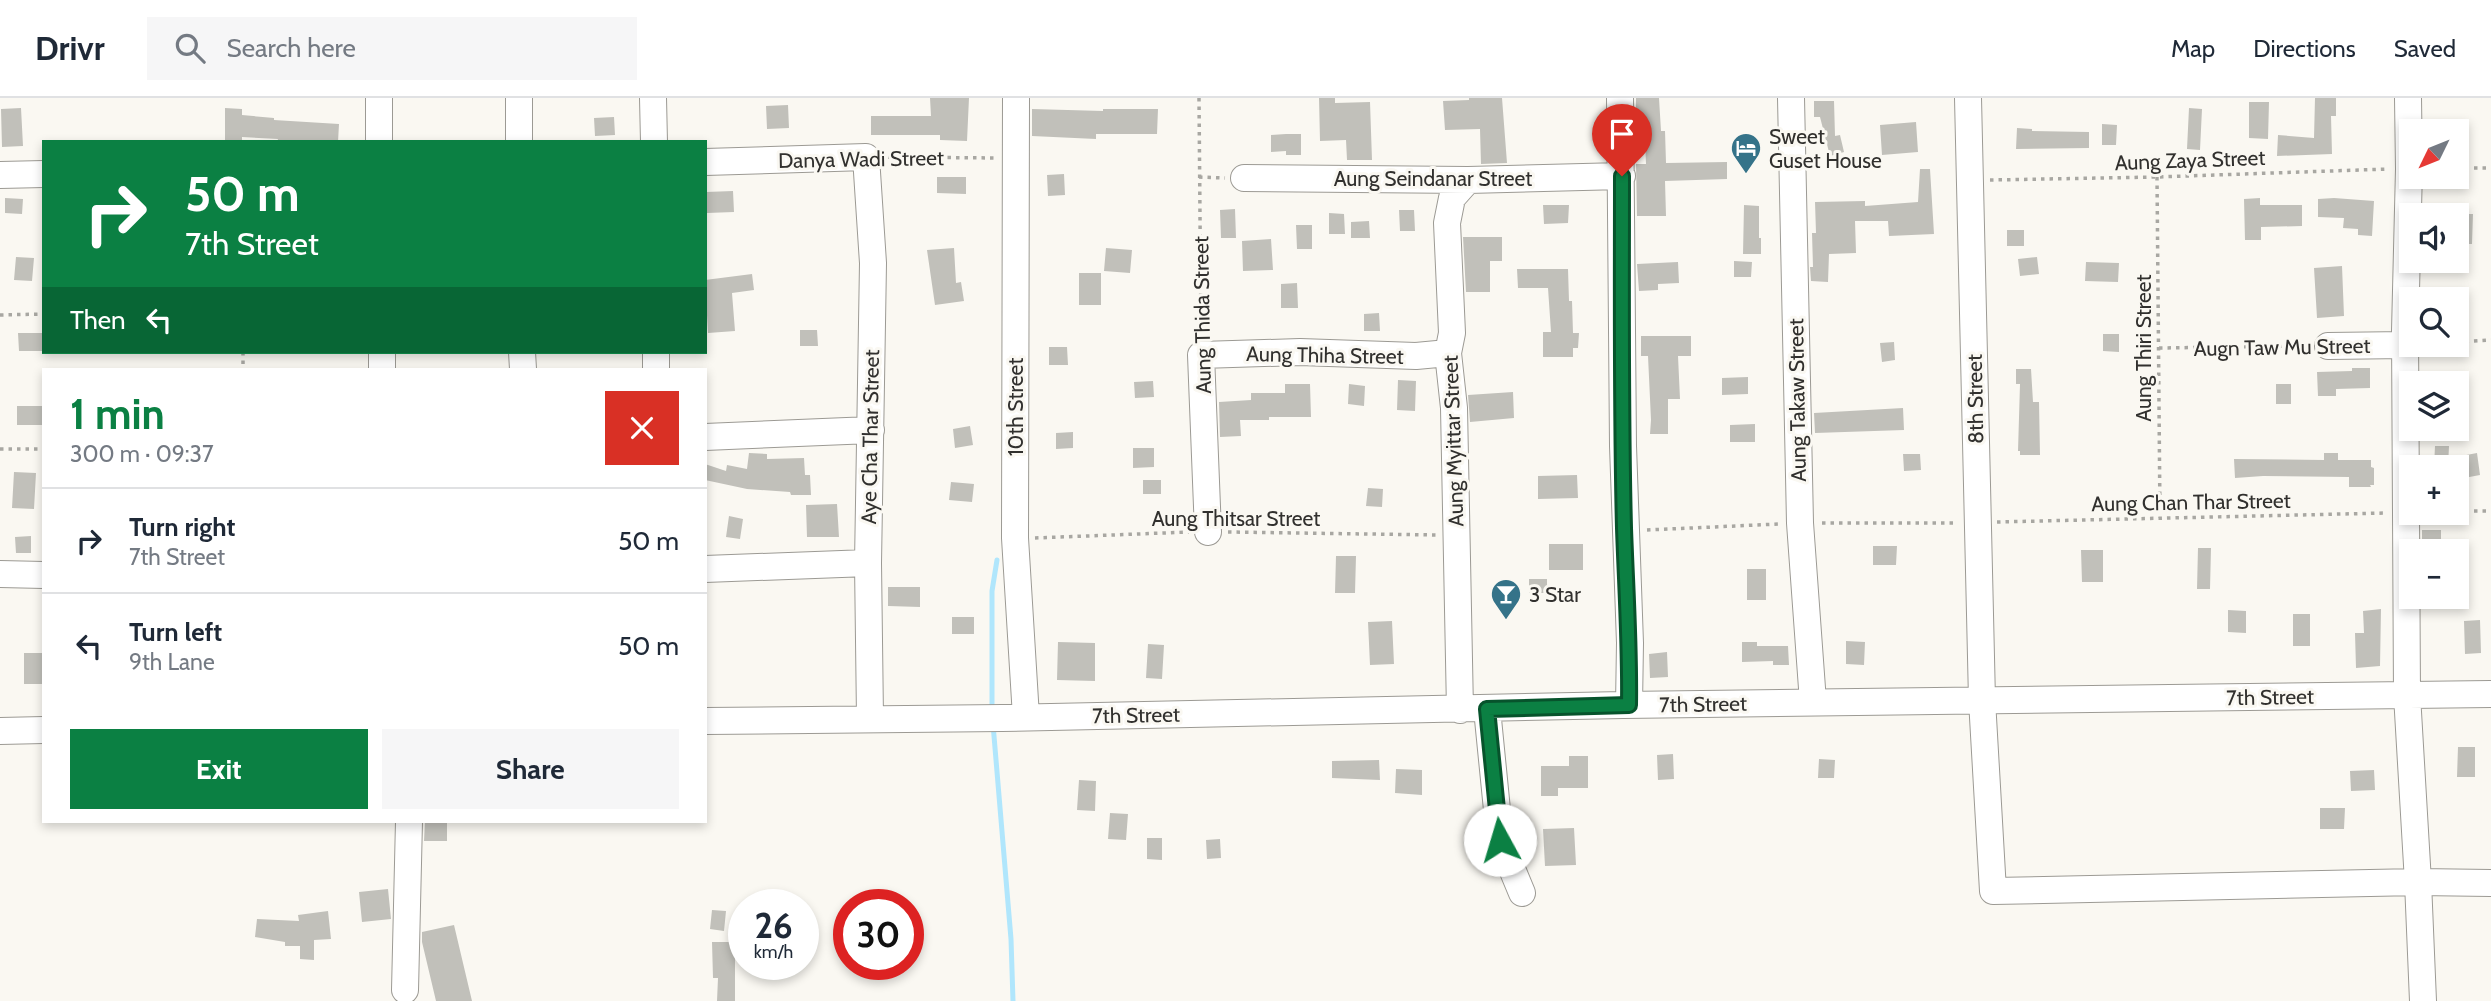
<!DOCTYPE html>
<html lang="en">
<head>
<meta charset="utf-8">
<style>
	:root { --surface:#fff; --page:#f6f6f7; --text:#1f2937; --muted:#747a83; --line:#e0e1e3; --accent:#0b8043 }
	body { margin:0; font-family:Cabin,sans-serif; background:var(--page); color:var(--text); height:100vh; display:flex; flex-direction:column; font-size:26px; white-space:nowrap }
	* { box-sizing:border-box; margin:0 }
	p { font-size:23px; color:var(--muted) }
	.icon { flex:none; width:38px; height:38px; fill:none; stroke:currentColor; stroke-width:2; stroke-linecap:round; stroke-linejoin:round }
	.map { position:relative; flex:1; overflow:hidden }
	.details { position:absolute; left:42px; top:270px; width:665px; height:455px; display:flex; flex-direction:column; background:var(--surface); border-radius:0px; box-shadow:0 4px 10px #0003 }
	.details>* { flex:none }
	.guide { position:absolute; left:42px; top:42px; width:665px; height:214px; border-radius:0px; box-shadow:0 4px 10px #0003; background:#0b8043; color:#fff; overflow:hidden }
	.needle { width:46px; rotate:227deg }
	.controls { position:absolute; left:2399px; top:21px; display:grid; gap:14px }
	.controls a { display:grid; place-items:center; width:70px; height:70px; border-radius:0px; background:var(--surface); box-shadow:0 4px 10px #0003; font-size:35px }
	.speed { position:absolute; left:728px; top:791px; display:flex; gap:14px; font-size:35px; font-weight:700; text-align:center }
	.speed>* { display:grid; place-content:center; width:91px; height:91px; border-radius:50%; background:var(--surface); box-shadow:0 4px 10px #0003; line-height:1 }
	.speed small { font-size:18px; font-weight:400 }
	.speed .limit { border:10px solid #d22; background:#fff; color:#111 }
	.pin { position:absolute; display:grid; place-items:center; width:60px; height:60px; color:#fff; margin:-72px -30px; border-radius:50% 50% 50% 0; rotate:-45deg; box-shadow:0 0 7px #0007 }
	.pin .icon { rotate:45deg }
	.me { position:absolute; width:77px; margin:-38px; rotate:354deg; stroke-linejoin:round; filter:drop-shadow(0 0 5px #0008) }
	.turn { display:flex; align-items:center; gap:24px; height:147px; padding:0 28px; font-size:32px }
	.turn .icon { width:91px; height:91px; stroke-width:2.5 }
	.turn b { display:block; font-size:49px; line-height:60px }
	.then { display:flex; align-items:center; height:66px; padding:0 28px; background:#0003; gap:14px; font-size:26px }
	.round { display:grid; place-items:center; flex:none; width:74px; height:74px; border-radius:0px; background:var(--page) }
	.headline { display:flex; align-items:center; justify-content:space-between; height:119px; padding:0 28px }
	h1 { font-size:42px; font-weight:800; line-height:52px; color:var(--accent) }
	.button { display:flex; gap:14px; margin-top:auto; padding:14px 28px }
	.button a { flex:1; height:80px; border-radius:0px; background:var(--accent); color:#fff; font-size:28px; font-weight:800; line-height:80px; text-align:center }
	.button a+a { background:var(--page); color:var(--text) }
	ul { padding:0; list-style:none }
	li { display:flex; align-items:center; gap:21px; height:105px; padding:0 28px; border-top:2px solid var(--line) }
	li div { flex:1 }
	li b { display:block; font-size:26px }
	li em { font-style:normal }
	header { display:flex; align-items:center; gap:42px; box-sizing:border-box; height:98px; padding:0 35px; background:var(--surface); border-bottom:2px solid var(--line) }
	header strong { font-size:33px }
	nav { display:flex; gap:38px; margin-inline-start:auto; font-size:24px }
	.search { width:490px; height:63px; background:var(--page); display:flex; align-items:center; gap:18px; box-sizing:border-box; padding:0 24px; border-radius:0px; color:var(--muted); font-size:26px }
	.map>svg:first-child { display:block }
</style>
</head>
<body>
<header>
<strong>Drivr</strong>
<div class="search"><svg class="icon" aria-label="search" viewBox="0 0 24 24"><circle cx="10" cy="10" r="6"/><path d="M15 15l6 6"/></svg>Search here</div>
<nav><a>Map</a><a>Directions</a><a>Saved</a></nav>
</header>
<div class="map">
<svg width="2491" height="903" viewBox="0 0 2491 903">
	<rect width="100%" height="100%" fill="#faf8f2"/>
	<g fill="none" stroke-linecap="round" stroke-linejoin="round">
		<path stroke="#b0e6fc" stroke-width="5" d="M992 613V493L997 462
			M993 626 1011 841 1013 903"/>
	</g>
	<path fill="#c1c0ba" d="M930 0H969L967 43 940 42V37H871V18H931Z
		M1319 0H1335V5L1370 4 1372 62H1347L1346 42 1320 43Z
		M1469 0H1502L1507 65 1481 66 1480 31 1445 32 1443 3 1469 2Z
		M1636 0H1659L1661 33H1665L1666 65 1727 64V81L1665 83 1666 118H1637L1636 66H1646L1644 19 1636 20Z
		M2315 0H2336V18H2331L2332 56 2277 58 2278 37 2314 40Z
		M1814 3H1834L1835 38 1840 37 1844 54 1830 58 1820 19H1814Z
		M2249 4H2269L2268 41 2249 40Z
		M788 7 789 30 767 31 766 8Z
		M21 10 23 48 2 49 1 11Z
		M225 10 242 11V17L274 20V22L339 26 338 44H277L278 41 242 39V44H225Z
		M2189 10 2202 11 2200 52 2187 51Z
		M1032 11 1103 13V11H1158L1157 36H1096V41L1032 38Z
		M614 19 615 37 595 38 594 20Z
		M1916 24 1918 54 1882 57 1880 27Z
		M2102 26 2117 27 2116 47H2102Z
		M2017 30 2032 31V33L2089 34V50L2016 51Z
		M1286 36H1301V57H1286V53L1271 54V37Z
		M1920 71H1930L1934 136 1889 138 1888 123H1855L1856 155 1829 156 1828 184 1811 183 1810 169H1813L1812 135H1816L1815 104 1865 103V108L1918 104Z
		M1064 76 1065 97 1048 98 1047 77Z
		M937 79H966V96L937 95Z
		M733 93 734 114 707 115 706 94Z
		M5 100 23 101 22 116 5 115Z
		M2260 100V107H2302V128L2261 129V142H2245L2244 101Z
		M2334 100 2374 103 2372 138 2358 137V131L2343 130 2344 120 2318 119V101Z
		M1543 107H1569L1568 125 1544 126Z
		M1744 107 1759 108V140H1761V156H1743Z
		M1235 111 1236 140H1221L1220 112Z
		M1399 112H1414L1415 133H1400Z
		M1329 115 1344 116 1345 136H1329Z
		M2457 116H2473L2472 146H2457Z
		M1369 123 1370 140H1351V124Z
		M1296 127H1312V151H1297Z
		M2007 132H2024V148H2007Z
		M1463 139H1502V163H1490V194H1466Z
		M1271 141 1273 172 1243 173 1242 143Z
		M954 150 956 185 961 184 964 203 935 207 927 152Z
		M1106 150 1132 152 1130 175 1104 173Z
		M16 159 34 160 32 183 14 182Z
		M2037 159 2039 176 2020 178 2018 161Z
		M1734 163 1752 164 1751 179H1734Z
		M1678 164 1679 185 1658 186V192L1639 193 1637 166Z
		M2086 164 2119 165 2118 184 2085 183Z
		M2342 168 2344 218 2317 220 2314 170Z
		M1517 171H1568L1569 203H1572L1573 235H1579L1578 250H1573V259H1543V234H1551L1548 190H1518Z
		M1079 175H1101V207H1079Z
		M752 176 754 192 732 195 735 233 708 235 705 182Z
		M1297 185 1298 210H1281V186Z
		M1379 215 1380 233H1364V216Z
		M800 232H817L818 248H800Z
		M18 235H44V253H19Z
		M2103 236H2119V254L2103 253Z
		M1641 238H1691V258H1678L1680 301H1668V336H1650L1651 322 1648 258H1641Z
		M1894 244 1895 262 1882 264 1880 245Z
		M1049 249H1067L1068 267H1049Z
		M2352 270H2370V290L2336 291V298H2318L2317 274 2352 273Z
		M2016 271H2031L2033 304H2039L2040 357H2020V353H2018L2020 286H2016Z
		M1748 279V296L1722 297V280Z
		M1398 282 1416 283 1415 313 1397 312Z
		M1153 283 1154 299 1135 300 1134 284Z
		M1285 286H1310L1311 319H1269V322H1240L1241 338 1220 339 1219 304 1251 302V295H1285Z
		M1349 286 1365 288 1364 308 1348 306Z
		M2276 286H2291V306H2276Z
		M1513 294 1514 320 1470 324 1468 297Z
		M17 308H44V327H17Z
		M1903 310 1904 332 1815 335 1814 315Z
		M1755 326V344H1730V327Z
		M970 328 973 347 955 350 953 331Z
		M1073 334V350L1056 351V335Z
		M2435 348H2449L2448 369H2434Z
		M1133 350H1154V369L1133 370Z
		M749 355 767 356V361L804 360 805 377H810L811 397H791L790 394 747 391 705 382V366L726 373 727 367 747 371Z
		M2324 355H2338V362H2371V369L2374 370V387H2370L2371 389H2349V379L2263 378 2235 380 2234 361 2324 362Z
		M2477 355 2480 377 2464 380 2461 358Z
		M1903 356H1920L1921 372 1904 373Z
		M14 374 36 375 34 411 12 410Z
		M1577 377 1578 400 1538 401V378Z
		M1143 382H1161V396H1143Z
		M951 384 974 386 972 404 949 402Z
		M1368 390 1383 391 1382 409 1366 408Z
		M837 406 839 439H807L806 407Z
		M729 418 743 421 740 441 726 439Z
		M2422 432H2441V453H2422Z
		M31 438V455H16L15 439Z
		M1549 446H1583V472H1549Z
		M1873 448H1897L1896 467H1873Z
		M2198 450H2211L2210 491H2197Z
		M2081 452H2103V484H2082Z
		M1336 458H1356L1355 495H1335Z
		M1747 471H1766V502H1747Z
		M1529 481H1547V495H1529Z
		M888 489H920V509L888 508Z
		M2381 511 2380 568 2356 570 2355 535H2364L2363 513Z
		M2228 512 2246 513V535L2228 534Z
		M2293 516H2310V548H2293Z
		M952 519H974V536H952Z
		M2480 522 2481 555 2465 556 2464 523Z
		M1392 523 1394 566 1370 567 1368 524Z
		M1846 543 1865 544 1864 567 1846 566Z
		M1058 544 1095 545V583L1057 582Z
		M1742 544H1757V548H1788L1789 567H1773V563L1742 564Z
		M1148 546 1164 547 1162 581 1146 580Z
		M1667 554 1668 579 1650 580 1649 556Z
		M24 555H42V586H24Z
		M2458 649H2475V679H2457Z
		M1673 656 1674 681 1658 682 1657 657Z
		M1569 658H1588V690H1558V698H1541V668H1569Z
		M1819 661 1835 662 1834 680H1818Z
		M1379 662 1380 682 1332 680V663Z
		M1396 671 1422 672V697L1395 695Z
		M2374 672 2375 692 2351 693 2350 673Z
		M1079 682 1096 683 1095 713 1077 712Z
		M2320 710H2345L2344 731H2320Z
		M1110 715 1128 716 1126 742 1108 741Z
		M425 723H447V743H424Z
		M1574 730 1576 767 1545 768 1543 731Z
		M1147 740H1162V762L1147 761Z
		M1220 741 1221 760 1207 761 1206 742Z
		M388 791 391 821 362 824 359 794Z
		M712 812 726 813 724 833 710 831Z
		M328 813 331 841 314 842V862L300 861V848H285V844L255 839 257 821 299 823 298 817Z
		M454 827 472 903H436L422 844V834Z
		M712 844H735V903H717L718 880H713Z"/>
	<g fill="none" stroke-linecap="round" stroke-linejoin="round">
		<g stroke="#9c9a94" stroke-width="28">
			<path id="minor" d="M379 0V44
				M519 0V44
				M653 0 654 44
				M1016 0 1015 440 1026 619
				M1620 0 1623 348 1630 545 1629 607
				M1791 0 1800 425 1813 604
				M1968 0 1982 602 1993 793 2418 784 2423 903
				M2408 0 2409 71 2405 233 2407 597 2418 784 2491 785
				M705 64 866 59 873 165 868 465 870 620
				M0 77 44 76
				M1244 80 1468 82 1622 78
				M2328 248 2405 247
				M382 254V271
				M522 254 523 271
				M656 271V254
				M705 339 871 332
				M1208 434 1201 257 1300 254 1416 258 1448 255
				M705 471 868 465
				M0 476 44 477
				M1487 611 1500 742 1522 795
				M1460 612 1454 310 1448 255 1452 235 1447 125 1452 100 1468 82
				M705 623 1002 620 1623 607 2491 596
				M0 633 44 632
				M405 892 409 723"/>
		</g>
		<path stroke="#a8a7a2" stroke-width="3.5" stroke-dasharray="3.5 5" stroke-linecap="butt" d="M1199 0 1201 237
			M888 59 996 60
			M2457 70H2491
			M1199 79 1225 80
			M2157 79 2160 420
			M1990 82 2157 79 2388 71
			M0 217 44 216
			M2457 244 2491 242
			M2159 250 2308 248
			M243 254V271
			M0 351H44
			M2457 413H2491
			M1997 424 2385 415
			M1822 425H1958
			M1647 432 1779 426
			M1228 434 1437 437
			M1035 440 1189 434"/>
		<use href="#minor" stroke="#fff" stroke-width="26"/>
	</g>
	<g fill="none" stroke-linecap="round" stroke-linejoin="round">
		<g stroke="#07532c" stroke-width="18">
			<path id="route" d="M1500 742 1487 611 1629 607C1630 548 1626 489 1624 430 1621 313 1622 196 1622 78"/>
		</g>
		<use href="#route" stroke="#0b8043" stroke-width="12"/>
	</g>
	<defs>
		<g id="hotel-pin" transform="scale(1.575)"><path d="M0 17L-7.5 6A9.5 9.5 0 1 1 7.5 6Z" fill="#357389" stroke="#faf8f2"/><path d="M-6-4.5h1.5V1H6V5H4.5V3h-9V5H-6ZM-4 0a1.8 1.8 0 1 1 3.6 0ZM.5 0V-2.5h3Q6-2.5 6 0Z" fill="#fff"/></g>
		<g id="bar-pin" transform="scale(1.575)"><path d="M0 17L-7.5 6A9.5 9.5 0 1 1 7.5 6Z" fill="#357389" stroke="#faf8f2"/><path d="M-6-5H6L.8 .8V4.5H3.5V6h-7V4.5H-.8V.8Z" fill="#fff"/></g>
	</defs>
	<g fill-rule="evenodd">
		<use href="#hotel-pin" x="1746" y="50"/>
		<use href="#bar-pin" x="1506" y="496"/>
	</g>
	<g text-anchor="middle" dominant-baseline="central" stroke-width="6" stroke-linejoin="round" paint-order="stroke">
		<g font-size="21" fill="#31302e" stroke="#faf8f2" text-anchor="start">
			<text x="1769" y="38">Sweet<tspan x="1769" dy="24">Guset House</tspan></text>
			<text x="1529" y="496">3 Star</text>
		</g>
		<g font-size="21" fill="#31302e" stroke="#faf8f2">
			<text transform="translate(861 61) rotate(-1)">Danya Wadi Street</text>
			<text transform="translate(2190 62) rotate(-2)">Aung Zaya Street</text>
			<text x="1433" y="80">Aung Seindanar Street</text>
			<text transform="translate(1202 217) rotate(-91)">Aung Thida Street</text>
			<text transform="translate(2282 249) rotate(-1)">Augn Taw Mu Street</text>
			<text transform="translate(2143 250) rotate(-90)">Aung Thiri Street</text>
			<text transform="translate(1325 257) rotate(1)">Aung Thiha Street</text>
			<text transform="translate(1975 301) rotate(-91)">8th Street</text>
			<text transform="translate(1797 302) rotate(-91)">Aung Takaw Street</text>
			<text transform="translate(1015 309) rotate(-90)">10th Street</text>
			<text transform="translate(870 339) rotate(-89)">Aye Cha Thar Street</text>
			<text transform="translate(1453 343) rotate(-92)">Aung Myittar Street</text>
			<text transform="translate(2191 404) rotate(-1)">Aung Chan Thar Street</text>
			<text x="1236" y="420">Aung Thitsar Street</text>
			<text transform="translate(2270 599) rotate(-1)">7th Street</text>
			<text transform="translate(1703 606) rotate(-1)">7th Street</text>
			<text transform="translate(1136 617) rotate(-1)">7th Street</text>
		</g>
	</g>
</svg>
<div class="controls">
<a><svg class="needle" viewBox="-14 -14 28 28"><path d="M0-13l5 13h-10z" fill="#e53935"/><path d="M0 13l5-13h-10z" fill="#747a83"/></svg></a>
<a><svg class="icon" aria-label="sound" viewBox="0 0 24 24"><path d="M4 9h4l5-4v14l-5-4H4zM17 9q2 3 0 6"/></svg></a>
<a><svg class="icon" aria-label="search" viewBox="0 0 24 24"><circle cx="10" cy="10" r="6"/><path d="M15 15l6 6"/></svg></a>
<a><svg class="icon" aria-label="layers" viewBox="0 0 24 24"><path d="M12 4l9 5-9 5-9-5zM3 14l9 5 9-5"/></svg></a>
<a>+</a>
<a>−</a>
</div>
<div class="speed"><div>26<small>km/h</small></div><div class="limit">30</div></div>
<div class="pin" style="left:1622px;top:78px;background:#d93025"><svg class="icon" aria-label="arrive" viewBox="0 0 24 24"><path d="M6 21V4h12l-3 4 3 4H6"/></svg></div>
<svg class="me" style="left:1500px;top:742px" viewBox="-20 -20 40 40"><circle r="19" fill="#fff"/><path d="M0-13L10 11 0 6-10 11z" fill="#0b8043"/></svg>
<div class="guide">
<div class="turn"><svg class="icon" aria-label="right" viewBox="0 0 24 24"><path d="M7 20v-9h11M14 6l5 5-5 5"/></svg><div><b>50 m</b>7th Street</div></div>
<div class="then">Then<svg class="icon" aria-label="left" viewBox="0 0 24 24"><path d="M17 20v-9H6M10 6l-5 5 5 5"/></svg></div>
</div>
<section class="details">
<div class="headline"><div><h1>1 min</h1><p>300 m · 09:37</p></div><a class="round" style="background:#d93025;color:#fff"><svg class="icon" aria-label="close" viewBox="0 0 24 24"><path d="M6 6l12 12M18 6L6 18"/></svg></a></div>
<ul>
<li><svg class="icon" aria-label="right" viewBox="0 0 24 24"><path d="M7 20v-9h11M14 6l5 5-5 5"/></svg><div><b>Turn right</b><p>7th Street</p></div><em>50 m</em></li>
<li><svg class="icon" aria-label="left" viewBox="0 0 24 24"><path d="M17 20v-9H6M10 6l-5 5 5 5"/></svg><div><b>Turn left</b><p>9th Lane</p></div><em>50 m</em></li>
</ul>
<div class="button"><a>Exit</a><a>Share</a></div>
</section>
</div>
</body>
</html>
